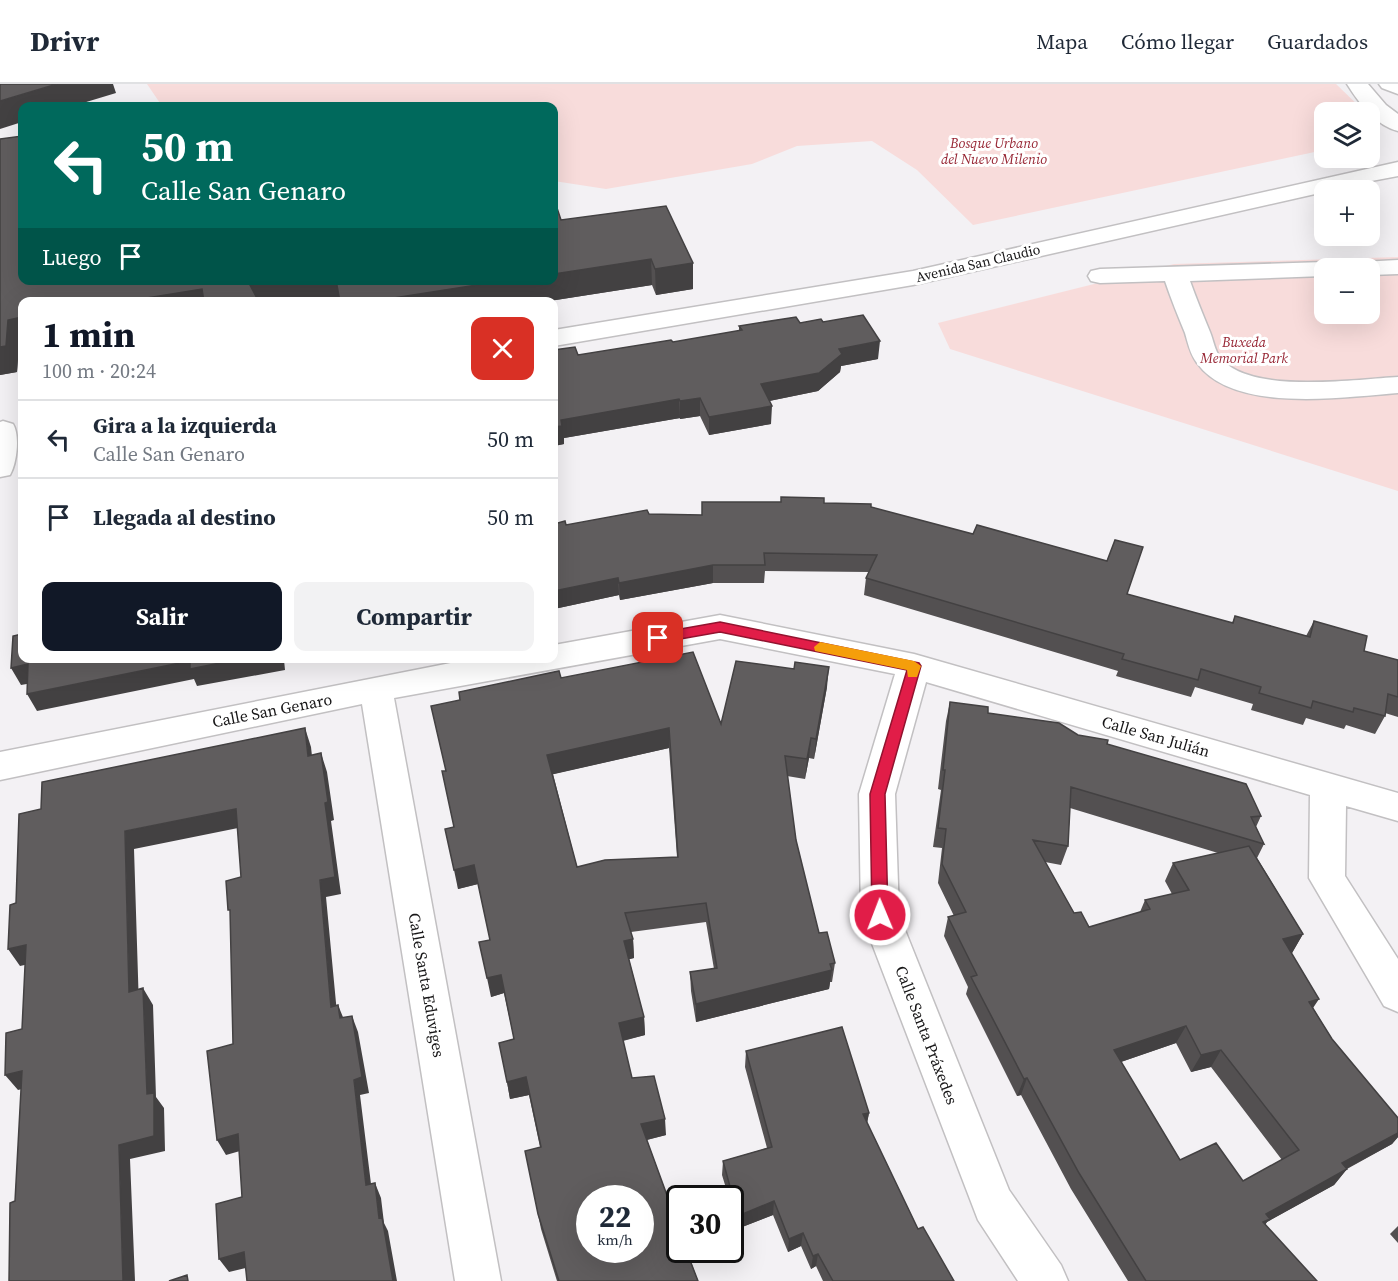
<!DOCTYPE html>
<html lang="es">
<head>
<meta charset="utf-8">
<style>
	:root { --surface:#fff; --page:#f2f2f3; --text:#1f2937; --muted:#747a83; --line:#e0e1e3; --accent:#111827 }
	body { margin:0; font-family:"Source Serif 4",serif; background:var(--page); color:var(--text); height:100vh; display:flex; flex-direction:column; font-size:22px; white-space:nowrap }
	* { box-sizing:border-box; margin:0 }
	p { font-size:20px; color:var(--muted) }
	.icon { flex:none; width:33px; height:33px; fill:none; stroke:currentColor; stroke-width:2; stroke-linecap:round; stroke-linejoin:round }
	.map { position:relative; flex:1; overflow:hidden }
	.details { position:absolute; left:18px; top:213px; width:540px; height:366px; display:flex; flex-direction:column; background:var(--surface); border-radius:12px; box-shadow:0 6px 24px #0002 }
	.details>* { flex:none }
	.banner { position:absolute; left:18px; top:18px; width:540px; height:183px; border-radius:12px; box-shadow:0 6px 24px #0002; background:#00695c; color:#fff; overflow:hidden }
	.fabs { position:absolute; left:1314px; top:18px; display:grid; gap:12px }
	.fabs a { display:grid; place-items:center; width:66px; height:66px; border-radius:12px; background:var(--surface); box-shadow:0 6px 24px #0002; font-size:30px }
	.speed { position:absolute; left:576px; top:1101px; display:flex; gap:12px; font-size:30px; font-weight:700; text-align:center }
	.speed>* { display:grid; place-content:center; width:78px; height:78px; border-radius:50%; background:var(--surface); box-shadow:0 6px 24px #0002; line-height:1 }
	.speed small { font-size:15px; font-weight:400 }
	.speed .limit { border:3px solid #111; border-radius:9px; background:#fff; color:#111 }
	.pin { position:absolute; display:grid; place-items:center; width:51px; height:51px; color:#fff; margin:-26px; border-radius:12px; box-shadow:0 3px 9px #0006 }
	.me { position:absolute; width:66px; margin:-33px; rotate:359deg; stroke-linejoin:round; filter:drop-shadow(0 0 4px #0008) }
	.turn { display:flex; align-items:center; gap:21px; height:126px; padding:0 24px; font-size:27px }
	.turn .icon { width:78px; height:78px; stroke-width:2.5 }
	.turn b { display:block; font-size:42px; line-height:51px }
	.then { display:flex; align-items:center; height:57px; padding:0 24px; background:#0003; gap:12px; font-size:22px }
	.round { display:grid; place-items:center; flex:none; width:63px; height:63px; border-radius:12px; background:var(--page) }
	.head { display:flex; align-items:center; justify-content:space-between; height:102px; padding:0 24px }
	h1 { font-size:36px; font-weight:700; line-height:45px; color:var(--accent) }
	.cta { display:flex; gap:12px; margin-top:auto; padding:12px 24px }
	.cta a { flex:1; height:69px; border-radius:12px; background:var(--accent); color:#fff; font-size:24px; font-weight:700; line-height:69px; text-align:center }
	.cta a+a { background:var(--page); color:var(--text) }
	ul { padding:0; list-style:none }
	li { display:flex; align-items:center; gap:18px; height:78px; padding:0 24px; border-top:2px solid var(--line) }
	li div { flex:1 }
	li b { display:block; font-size:22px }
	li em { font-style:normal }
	header { display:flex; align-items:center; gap:36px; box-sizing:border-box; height:84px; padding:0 30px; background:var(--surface); border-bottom:2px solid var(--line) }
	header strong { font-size:28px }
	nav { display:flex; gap:33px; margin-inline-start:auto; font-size:21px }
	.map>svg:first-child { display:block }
</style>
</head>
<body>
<header>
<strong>Drivr</strong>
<nav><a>Mapa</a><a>Cómo llegar</a><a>Guardados</a></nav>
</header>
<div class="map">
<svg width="1398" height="1197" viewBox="0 0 1398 1197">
	<rect width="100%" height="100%" fill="#f3f1f4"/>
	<path fill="#f8dcdb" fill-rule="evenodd" d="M147 0H1336L1365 28H1324V66L973 141 917 86 872 57 797 62 752 80 606 105 554 97V22H162Z
		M1398 173V407L950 265 938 239 1174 180ZM1324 184H1370V230H1324Z"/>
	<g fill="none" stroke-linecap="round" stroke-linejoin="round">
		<g stroke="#c2c0c2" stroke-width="3">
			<path id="minor" d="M1347 0H1368L1386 21 1398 30V47C1375 41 1359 19 1347 0Z
				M1379 0H1398V10L1382 4Z
				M1398 78V92L1324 106V108L913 201 554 262V246L913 187Z
				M1398 176V190L1370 191V184H1339L1342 179Z
				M1324 178 1333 180 1336 184H1324V192L1190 197C1196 214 1203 231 1210 248 1213 255 1214 263 1218 270 1242 312 1357 295 1398 293V309C1344 313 1233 330 1197 279 1190 270 1188 259 1185 249 1178 232 1171 215 1165 197L1100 199 1091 197 1088 192 1091 187 1100 185Z
				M3 337 13 340C20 351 17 379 10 391L0 393V338Z
				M720 531 914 570 1398 709V737L1346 722 1345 792 1398 875V928L1384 922 1309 794 1310 711 926 598 895 710 899 831 1009 1106 1061 1181 1068 1197H1018L978 1136 861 831 859 710 895 590 720 555 394 614 501 1197H455L362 620 0 696V668L476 574H554V561Z"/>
		</g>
		<use href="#minor" fill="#fff" fill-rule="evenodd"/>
	</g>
	<path fill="#535051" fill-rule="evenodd" d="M0 55 22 196 561 136 693 179V205L656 211 652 201 543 218H340L339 215 22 218 17 288 0 291Z
		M823 238 878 275 841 282 840 288 818 307 769 317 771 340 709 351 700 332 680 335V334L564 354V360L554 362V266L578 271 673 258 739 247V242Z
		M824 419 871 423 1127 510 1232 539 1235 532 1306 552 1314 537 1364 567 1398 576V633L1385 629V632L1375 650 1346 641 1344 645 1306 634 1303 641 1251 626 1253 620 1195 603 1191 613 1116 592 1118 587 864 511 866 494 869 488 765 487 764 499H713L620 516 619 511 554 525V440L566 441 649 430 702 431Z
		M561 594 721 640 827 603 814 675 809 674 805 695 787 692 796 756 819 849 835 879 832 898H830L829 905 696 938 691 907 690 888 714 885 706 838 631 848 633 855 634 874 629 875 644 933 645 951 623 957 632 994 666 1051 647 1056 698 1197H557L541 1145 538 1130 540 1063 529 1011 510 1015 507 998 514 955 504 909 491 913 490 856 478 800 458 805 454 743 446 687ZM669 664 677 773 577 783 553 690Z
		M950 618 988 629 1078 651 1107 660 1261 732 1256 743 1264 760 1257 774 1303 850 1292 869H1291L1313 924 1332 955 1398 1034V1053L1392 1060 1347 1085 1334 1101 1267 1138 1265 1141 1317 1197H1128L1071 1105 1021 1011 1017 1012 966 910 968 903 944 852 948 833 954 832 938 799 942 764 933 763 941 706 938 705 946 637ZM1070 724 1218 769 1173 779 1165 797 1172 810 1145 816 1140 828 1089 843 1074 829 1045 778 1061 781 1068 762ZM1176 959 1191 988 1211 983 1282 1076 1243 1097 1180 1076 1121 978Z
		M746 967 869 1029 867 1039 918 1145 954 1197H823L816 1182 811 1185 801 1162 788 1168 773 1131 737 1145 730 1121V1114H729L722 1091 723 1077 767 1064 745 983Z
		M1398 1142V1159L1390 1150Z"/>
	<path fill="#434142" d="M57 0H113L116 9 73 22H22V38L0 45V17Z
		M651 175 652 201 543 218H368L509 196H554V190Z
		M693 179V205L656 211 655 185Z
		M282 196H336L340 215 321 218H255L250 201Z
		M202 205 206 218H122Z
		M22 233V261L19 262 17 288 0 291V263L8 236Z
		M880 257 878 275 841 282 840 288 818 307 760 319 761 300 839 265Z
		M700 314V332L680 335V317Z
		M679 315 680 334 564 354V360L554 362V343L561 336Z
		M772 322 771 340 709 351V333Z
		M713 481V499L620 516 619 499Z
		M618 494 619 511 554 525V507Z
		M245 574H290L284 576 285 586 197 602 194 595 37 627 27 610 190 577Z
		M28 580 38 598 21 601 11 584Z
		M829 583 827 603 814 675 816 655Z
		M305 644 311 663 314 690 308 672Z
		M669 644V664L550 691 547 671Z
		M811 654 809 674 805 695 807 675Z
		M321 669 327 688 334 736 331 737 341 810 326 813 338 940 331 923 320 796 325 719Z
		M236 725 243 743 134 765 139 924 129 908 125 747Z
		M474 781 478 800 458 805 454 786Z
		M1303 850 1292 869 1272 873 1283 855Z
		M633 855 634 874 626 876 624 857Z
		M26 861 38 878 20 882 8 865Z
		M832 886 829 905 696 938V920Z
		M501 891 504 909 491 913 487 894Z
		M143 904 153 921 156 1013 164 1024 165 1067 130 1075 135 1197H123L119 1061 147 1010Z
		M1319 915 1307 933 1309 918Z
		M338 921 345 938 340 934Z
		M352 932 358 948 369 1009 360 1011 373 1116 366 1101 354 996Z
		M644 933 645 951 621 957 619 939Z
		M1186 942 1176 959 1106 983 1114 966Z
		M1221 966 1211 983 1191 988 1201 971Z
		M22 987 35 1002 18 1006 5 991Z
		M526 993 529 1011 510 1015 507 998Z
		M1027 994 1021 1011 1017 1012 1024 995Z
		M869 1029 866 1044 863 1030Z
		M665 1035 666 1051 642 1057 641 1040Z
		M1398 1049V1053L1392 1060 1329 1094 1342 1079Z
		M238 1050 247 1065 226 1071 217 1056Z
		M1347 1085 1334 1101 1267 1138 1258 1150 1266 1130Z
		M375 1099 381 1114 384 1139 388 1147 397 1197H393L379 1134Z
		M774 1117 773 1131 737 1145 738 1132Z
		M803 1149 801 1162 788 1168 789 1155Z
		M244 1168 254 1182 229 1188 219 1175Z
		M818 1170 816 1182 811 1185 813 1172Z"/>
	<path fill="#605d5e" stroke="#434142" stroke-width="1.5" fill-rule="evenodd" d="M0 0H57L0 17Z
		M22 52V196H282L250 201 259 218H204L202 205 122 218H22V233L8 236 6 262 0 263V55Z
		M554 115 561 136 666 122 693 179 655 185 651 175 554 190Z
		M336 196H509L368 218H340Z
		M863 231 880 257 839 265 842 270 819 289 761 300 772 322 709 333 700 314 680 317 679 315 561 336 562 342 554 343V266L575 263 578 271 671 256 673 258 742 246 739 242 796 233 800 239 821 235 823 238Z
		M781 413 824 414V419L871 420V423L973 450 977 441 1107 477 1115 456 1143 463 1127 510 1233 539 1235 532 1310 553 1314 537 1367 552 1364 567 1398 576V613L1388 610 1385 632 1354 624 1353 628 1313 617 1311 624 1259 609 1261 603 1201 585 1198 596 1122 575 1124 570 866 494 877 471 764 469 765 481H713L619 499 618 494 554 507V440L565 437 566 441 647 426 649 430 702 431V418H781Z
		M22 550V574H245L190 585V577L27 610 28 580 11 584 13 552Z
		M693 568 721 640 736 577 794 585 795 578 829 583 816 655 811 654 807 675 785 672 796 756 819 849 827 848 835 879 830 880 832 886 696 920 690 888 717 884 706 819 625 829 633 855 624 857 644 933 619 939 632 994 654 992 665 1035 641 1040 680 1147V1166H686L698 1197H559L538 1130 525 1067 541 1063 526 993 507 998 499 959 514 955 501 891 487 894 479 858 490 856 474 781 454 786 445 745 454 743 442 687H446L431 622 460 616 459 608 559 587 561 594ZM669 644 678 773 605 776 577 783 547 671ZM590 1114H640V1166H590Z
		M950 618 988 623V629L1059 639 1078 651 1108 656 1107 660 1246 700 1261 732 1251 733 1264 760 1071 703 1068 762 1033 756 1074 829 1081 828 1089 843 1150 825 1145 816 1189 806 1173 779 1249 762 1303 850 1283 855 1319 915 1309 918 1332 955 1398 1034V1049L1342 1079 1347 1085 1266 1130 1270 1135 1263 1138 1317 1197H1146L1079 1089 1027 994 1024 995 971 893 977 891 948 833 966 828 942 780 946 745 938 744 945 686H943ZM1186 942 1201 971 1221 966 1299 1066 1243 1097 1216 1059 1180 1076 1114 966Z
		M305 644 308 672 321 669 328 718 325 719 335 793 320 796 331 923 338 921 340 934 352 932 362 993 354 996 366 1101 375 1099 379 1134 382 1133 393 1197H247L244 1168 219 1175 216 1120 242 1113 238 1050 217 1056 207 967 233 960 230 826H228L226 797 241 793 236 725 125 747 129 908 143 904 147 1010 154 1009V1052L119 1061 123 1197H9L10 1119 15 1117 22 987 5 991 6 949 22 945 26 861 8 865 10 821 16 819 19 730 41 725 42 698Z
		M842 943 869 1029 863 1030 918 1145 923 1143 954 1197H833L818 1170 813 1172 803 1149 789 1155 774 1117 738 1132 723 1077 772 1063 746 967Z
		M187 1191 188 1197H169Z"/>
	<path fill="#e11d48" stroke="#92132f" stroke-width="1.5" d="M720 538 919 579 921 582 885 710 888 831 886 836 880 838 875 836 872 831 870 710 907 586 720 548 658 559 651 554 658 549Z"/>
	<path fill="#f59e0b" d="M820 558 914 577 921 582 917 593H908L907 586 815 567 814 563Z"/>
	<g text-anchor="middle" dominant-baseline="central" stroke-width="6" stroke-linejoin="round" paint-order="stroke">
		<g font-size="14" font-style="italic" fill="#982735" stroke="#fff">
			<text x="994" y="59">Bosque Urbano<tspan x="994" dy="16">del Nuevo Milenio</tspan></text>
			<text x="1244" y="258">Buxeda<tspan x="1244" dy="16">Memorial Park</tspan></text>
		</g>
		<g font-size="14" fill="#171617" stroke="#fff">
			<text transform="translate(978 179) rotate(-13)">Avenida San Claudio</text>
		</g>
		<g font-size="16" fill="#171617" stroke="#fff">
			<text transform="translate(272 626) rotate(-11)">Calle San Genaro</text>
			<text transform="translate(1156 652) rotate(16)">Calle San Julián</text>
			<text transform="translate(427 901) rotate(80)">Calle Santa Eduviges</text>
			<text transform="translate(927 951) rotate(69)">Calle Santa Práxedes</text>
		</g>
	</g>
</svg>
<div class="fabs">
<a><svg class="icon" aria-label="layers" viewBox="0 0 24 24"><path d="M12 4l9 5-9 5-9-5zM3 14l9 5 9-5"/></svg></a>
<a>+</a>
<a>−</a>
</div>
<div class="speed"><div>22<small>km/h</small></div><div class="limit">30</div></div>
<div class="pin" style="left:658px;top:554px;background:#d93025"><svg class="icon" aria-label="arrive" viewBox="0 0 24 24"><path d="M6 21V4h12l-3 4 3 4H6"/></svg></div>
<svg class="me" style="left:880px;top:831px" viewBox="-20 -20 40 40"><circle r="17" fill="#e11d48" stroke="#fff" stroke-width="3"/><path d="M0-11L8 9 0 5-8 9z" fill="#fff"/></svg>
<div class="banner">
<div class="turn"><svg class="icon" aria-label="left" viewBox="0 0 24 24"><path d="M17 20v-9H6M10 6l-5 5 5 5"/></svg><div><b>50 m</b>Calle San Genaro</div></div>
<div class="then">Luego<svg class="icon" aria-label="arrive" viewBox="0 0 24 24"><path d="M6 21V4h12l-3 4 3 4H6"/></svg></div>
</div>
<section class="details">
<div class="head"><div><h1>1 min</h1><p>100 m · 20:24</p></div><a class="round" style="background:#d93025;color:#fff"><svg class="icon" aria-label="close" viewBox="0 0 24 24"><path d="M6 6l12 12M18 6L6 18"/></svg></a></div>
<ul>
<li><svg class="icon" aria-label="left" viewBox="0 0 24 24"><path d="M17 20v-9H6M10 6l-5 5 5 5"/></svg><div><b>Gira a la izquierda</b><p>Calle San Genaro</p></div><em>50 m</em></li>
<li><svg class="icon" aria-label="arrive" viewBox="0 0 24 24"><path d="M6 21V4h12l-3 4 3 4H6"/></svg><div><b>Llegada al destino</b></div><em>50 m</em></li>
</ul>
<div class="cta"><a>Salir</a><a>Compartir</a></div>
</section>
</div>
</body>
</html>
